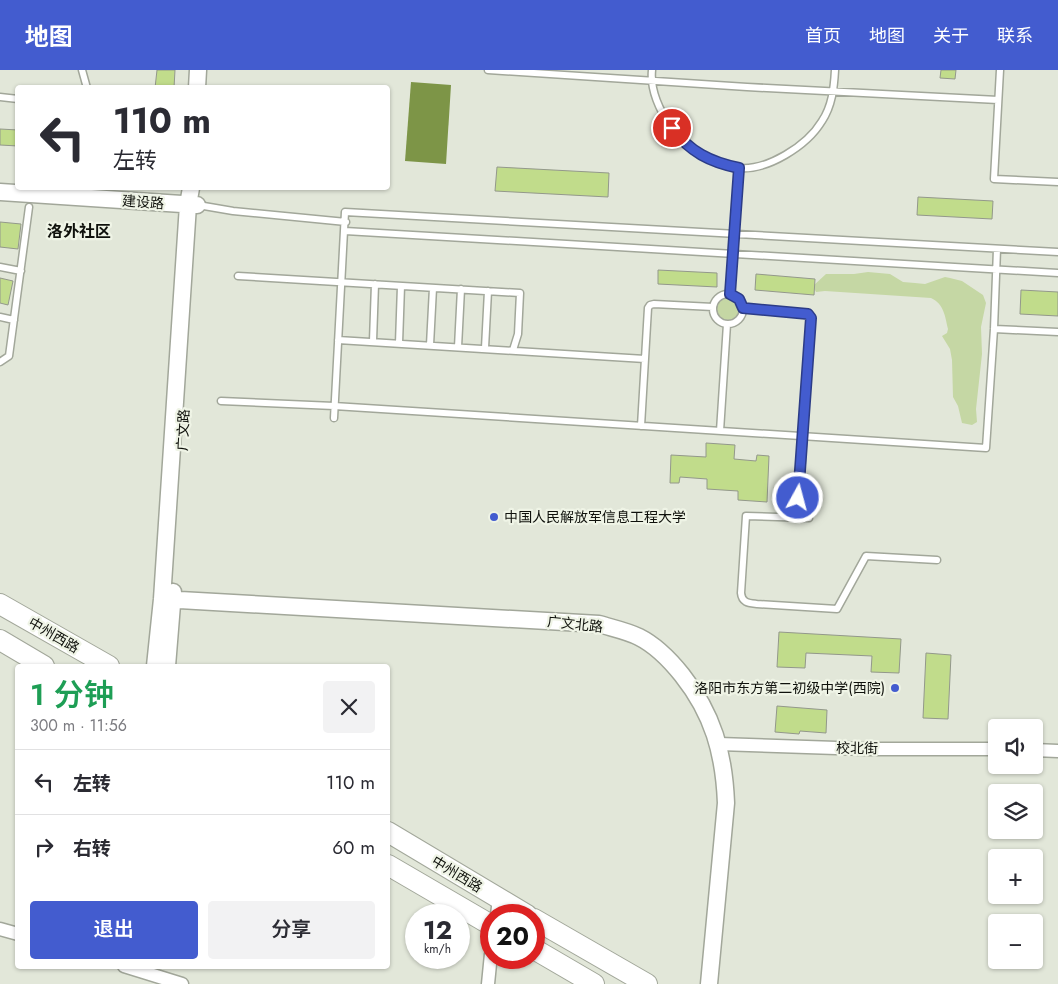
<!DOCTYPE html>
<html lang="zh">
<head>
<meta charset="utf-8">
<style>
	:root { --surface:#fff; --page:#f2f2f3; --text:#2b2b33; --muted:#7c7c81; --line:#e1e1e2; --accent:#435ccf }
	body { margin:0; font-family:Jost,"Noto Sans SC",sans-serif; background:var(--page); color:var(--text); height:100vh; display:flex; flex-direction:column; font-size:19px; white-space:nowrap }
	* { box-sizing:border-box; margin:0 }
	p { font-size:16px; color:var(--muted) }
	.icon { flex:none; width:28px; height:28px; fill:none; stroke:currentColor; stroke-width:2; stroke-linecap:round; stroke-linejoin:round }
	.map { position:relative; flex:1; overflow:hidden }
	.details { position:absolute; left:15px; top:594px; width:375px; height:305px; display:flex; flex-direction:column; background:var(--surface); border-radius:5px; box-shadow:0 1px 4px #0004 }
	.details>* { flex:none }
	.banner { position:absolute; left:15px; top:15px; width:375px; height:105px; border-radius:5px; box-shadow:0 1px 4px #0004; background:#fff; color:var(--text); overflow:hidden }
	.buttons { position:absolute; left:988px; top:649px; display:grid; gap:10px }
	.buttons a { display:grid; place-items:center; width:55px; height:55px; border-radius:5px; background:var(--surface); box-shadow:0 1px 4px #0004; font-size:25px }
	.speed { position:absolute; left:405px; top:834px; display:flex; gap:10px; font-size:25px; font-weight:700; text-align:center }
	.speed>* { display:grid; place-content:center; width:65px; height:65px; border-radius:50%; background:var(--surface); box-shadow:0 1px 4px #0004; line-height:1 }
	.speed small { font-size:12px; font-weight:400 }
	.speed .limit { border:8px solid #d22; background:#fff; color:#111 }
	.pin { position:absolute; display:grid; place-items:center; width:42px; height:42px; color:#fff; margin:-21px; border:2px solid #fff; border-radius:50%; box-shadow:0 1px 5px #0007 }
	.me { position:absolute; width:55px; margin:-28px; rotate:7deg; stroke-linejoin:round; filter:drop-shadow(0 0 4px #0008) }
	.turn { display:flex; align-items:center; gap:18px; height:105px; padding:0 15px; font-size:22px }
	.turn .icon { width:65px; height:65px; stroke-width:2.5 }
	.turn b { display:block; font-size:35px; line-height:42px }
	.round { display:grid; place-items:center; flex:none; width:52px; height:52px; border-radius:5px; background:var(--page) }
	.head { display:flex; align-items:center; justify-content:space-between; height:85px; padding:0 15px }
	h1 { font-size:30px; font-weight:600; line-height:38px; color:#1e9e55 }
	.action { display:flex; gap:10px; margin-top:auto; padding:10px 15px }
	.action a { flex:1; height:58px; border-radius:5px; background:var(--accent); color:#fff; font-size:20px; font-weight:600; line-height:58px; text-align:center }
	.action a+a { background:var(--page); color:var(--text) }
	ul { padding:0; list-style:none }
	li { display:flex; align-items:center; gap:15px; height:65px; padding:0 15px; border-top:1px solid var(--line) }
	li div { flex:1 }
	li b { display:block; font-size:19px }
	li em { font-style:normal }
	header { display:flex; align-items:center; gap:30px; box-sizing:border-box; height:70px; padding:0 25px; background:var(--accent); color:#fff }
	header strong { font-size:24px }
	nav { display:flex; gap:28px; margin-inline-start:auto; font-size:18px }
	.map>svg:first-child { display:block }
</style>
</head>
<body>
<header>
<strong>地图</strong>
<nav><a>首页</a><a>地图</a><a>关于</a><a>联系</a></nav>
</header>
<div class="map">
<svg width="1058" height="914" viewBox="0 0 1058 914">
	<rect width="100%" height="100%" fill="#e2e7d9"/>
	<path fill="#c5d7a4" d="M868 202 890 204 903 212 915 213 925 214 945 207 950 208 962 211 983 225 986 233 981 257 982 284 976 339 977 352 972 355 962 353 958 336 953 327 952 290 950 279 942 266 947 263 948 259C945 246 944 234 931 228L825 221 816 222 813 216 826 204H854Z
		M717 239a11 11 0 1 1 22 0a11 11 0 1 1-22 0Z"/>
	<path fill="#7d9547" d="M411 12 451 15 446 94 405 91Z"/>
	<path fill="#c1dc8b" stroke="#93988b" d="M157 0H175L174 18H155Z
		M941 0H956L955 9 940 8Z
		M0 59 18 60V76L0 75Z
		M497 97 609 103 608 127 495 121Z
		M918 127 993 131 992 149 917 145Z
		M0 152 21 154 18 179 0 177Z
		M658 200 717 203V217L658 214Z
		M756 204 815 209 814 225 755 220Z
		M0 208 13 211 8 235 0 233Z
		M1021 220 1058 222V246L1020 244Z
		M706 373 735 375 734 389 756 391 757 385 769 386 767 432 738 430V421L707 419V409L680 407 679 413H670L671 385 706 387Z
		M779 562 901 569 899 603 871 602 872 586 806 583 805 598 777 597Z
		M926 583 951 585 948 649 923 648Z
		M777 636 827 640 826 663 800 661 799 664 775 662Z"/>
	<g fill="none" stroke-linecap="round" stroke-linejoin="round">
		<g stroke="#a2a79a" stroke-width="9">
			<path id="service" d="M82 0 87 18
				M488 0 747 17 998 30
				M652 0C650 20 660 41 671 57 687 78 710 95 738 98 767 101 807 76 822 51 832 36 834 18 835 0
				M1000 0 994 109 1058 112
				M0 27 18 29
				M198 135 233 141 346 152
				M345 161 1058 203
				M0 197 21 201
				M238 206 520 223 518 264 513 280
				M713 239a15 15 0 1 1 30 0a15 15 0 1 1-30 0Z
				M730 224 739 98
				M743 238 808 244 811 248 800 417 795 436 787 447
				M0 247 14 250
				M994 259 1058 262
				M338 270 645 289
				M373 271 375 214
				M399 273 401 216
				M430 275 433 218
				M458 277 461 219
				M485 278 488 221
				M0 292 9 286 29 137
				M221 331 334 336 986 378 994 259 997 179
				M334 348 345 142 1058 182
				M641 356 648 238 650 235 654 234 713 237
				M720 361 727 254
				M809 448 746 446 741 523C742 533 749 533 757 534L837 539 866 486 937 490"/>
		</g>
		<g stroke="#a2a79a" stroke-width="15">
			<path id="minor" d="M719 674 866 679H996
				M1034 680 1058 681
				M497 845 499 829
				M0 859 18 864
				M124 896 182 914
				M488 914 491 884"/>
		</g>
		<g stroke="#a2a79a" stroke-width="19">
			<path id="tertiary" d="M197 18 198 0
				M0 122 197 135
				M162 529 599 554C612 558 627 561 639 567 657 576 670 590 682 605 713 644 724 683 726 733L709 914
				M155 596 162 529 188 135 191 118
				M167 596 173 522"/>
		</g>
		<g stroke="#a2a79a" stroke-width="22">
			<path id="primary" d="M0 534 109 596
				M0 570 44 596
				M388 762 527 845
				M388 795 491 855
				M534 849 647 914
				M534 879 594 914"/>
		</g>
		<use href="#service" stroke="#fff" stroke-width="6"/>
		<use href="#minor" stroke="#fff" stroke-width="12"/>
		<use href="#tertiary" stroke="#fff" stroke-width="16"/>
		<use href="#primary" stroke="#fff" stroke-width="20"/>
	</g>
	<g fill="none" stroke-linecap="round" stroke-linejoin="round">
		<g stroke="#2c3c87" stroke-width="12">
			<path id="route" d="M672 58C690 82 710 92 739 98L730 224 739 229 743 238 808 244 811 248 798 428"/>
		</g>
		<use href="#route" stroke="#435ccf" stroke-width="9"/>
	</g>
	<g fill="#435ccf" stroke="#eff4e6" stroke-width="2">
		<circle cx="494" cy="447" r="5"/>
		<circle cx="895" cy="618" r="5"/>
	</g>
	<g text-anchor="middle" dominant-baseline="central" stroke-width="4.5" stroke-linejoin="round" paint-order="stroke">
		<g font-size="14" fill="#0f110c" stroke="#eff4e6">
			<text transform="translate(143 132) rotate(4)">建设路</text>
			<text transform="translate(183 360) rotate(-87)">广文路</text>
			<text transform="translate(575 554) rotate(6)">广文北路</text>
			<text transform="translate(54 565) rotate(30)">中州西路</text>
			<text transform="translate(857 678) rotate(1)">校北街</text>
			<text transform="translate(457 804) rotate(31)">中州西路</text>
		</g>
		<g font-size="14" fill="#0f110c" stroke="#eff4e6" text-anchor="start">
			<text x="504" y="447">中国人民解放军信息工程大学</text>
			<text x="885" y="618" text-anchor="end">洛阳市东方第二初级中学(西院)</text>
		</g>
		<g font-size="16" font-weight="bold" fill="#0f110c" stroke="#eff4e6">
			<text x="79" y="161">洛外社区</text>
		</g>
	</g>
</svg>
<div class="buttons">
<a><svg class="icon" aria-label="sound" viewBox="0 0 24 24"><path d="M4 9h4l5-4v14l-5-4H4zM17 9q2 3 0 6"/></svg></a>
<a><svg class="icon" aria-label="layers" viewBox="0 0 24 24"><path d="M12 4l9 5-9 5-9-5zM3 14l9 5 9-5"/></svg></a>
<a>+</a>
<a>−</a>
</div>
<div class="speed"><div>12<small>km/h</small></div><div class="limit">20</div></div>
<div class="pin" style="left:672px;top:58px;background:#d93025"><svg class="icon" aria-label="arrive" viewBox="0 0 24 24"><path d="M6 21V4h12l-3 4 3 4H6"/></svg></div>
<svg class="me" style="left:798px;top:428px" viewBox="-20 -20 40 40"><circle r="17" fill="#435ccf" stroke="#fff" stroke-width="3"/><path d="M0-11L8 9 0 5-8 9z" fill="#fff"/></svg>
<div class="banner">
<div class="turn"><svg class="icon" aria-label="left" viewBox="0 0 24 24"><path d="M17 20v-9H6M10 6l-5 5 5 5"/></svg><div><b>110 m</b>左转</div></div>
</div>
<section class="details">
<div class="head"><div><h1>1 分钟</h1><p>300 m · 11:56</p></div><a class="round"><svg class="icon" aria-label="close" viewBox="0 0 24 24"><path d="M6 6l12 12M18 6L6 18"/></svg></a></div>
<ul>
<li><svg class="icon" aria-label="left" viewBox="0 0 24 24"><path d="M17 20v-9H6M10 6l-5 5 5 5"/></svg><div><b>左转</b></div><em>110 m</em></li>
<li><svg class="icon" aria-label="right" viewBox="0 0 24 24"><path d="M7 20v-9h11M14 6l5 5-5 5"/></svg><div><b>右转</b></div><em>60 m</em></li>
</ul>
<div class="action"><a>退出</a><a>分享</a></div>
</section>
</div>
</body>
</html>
